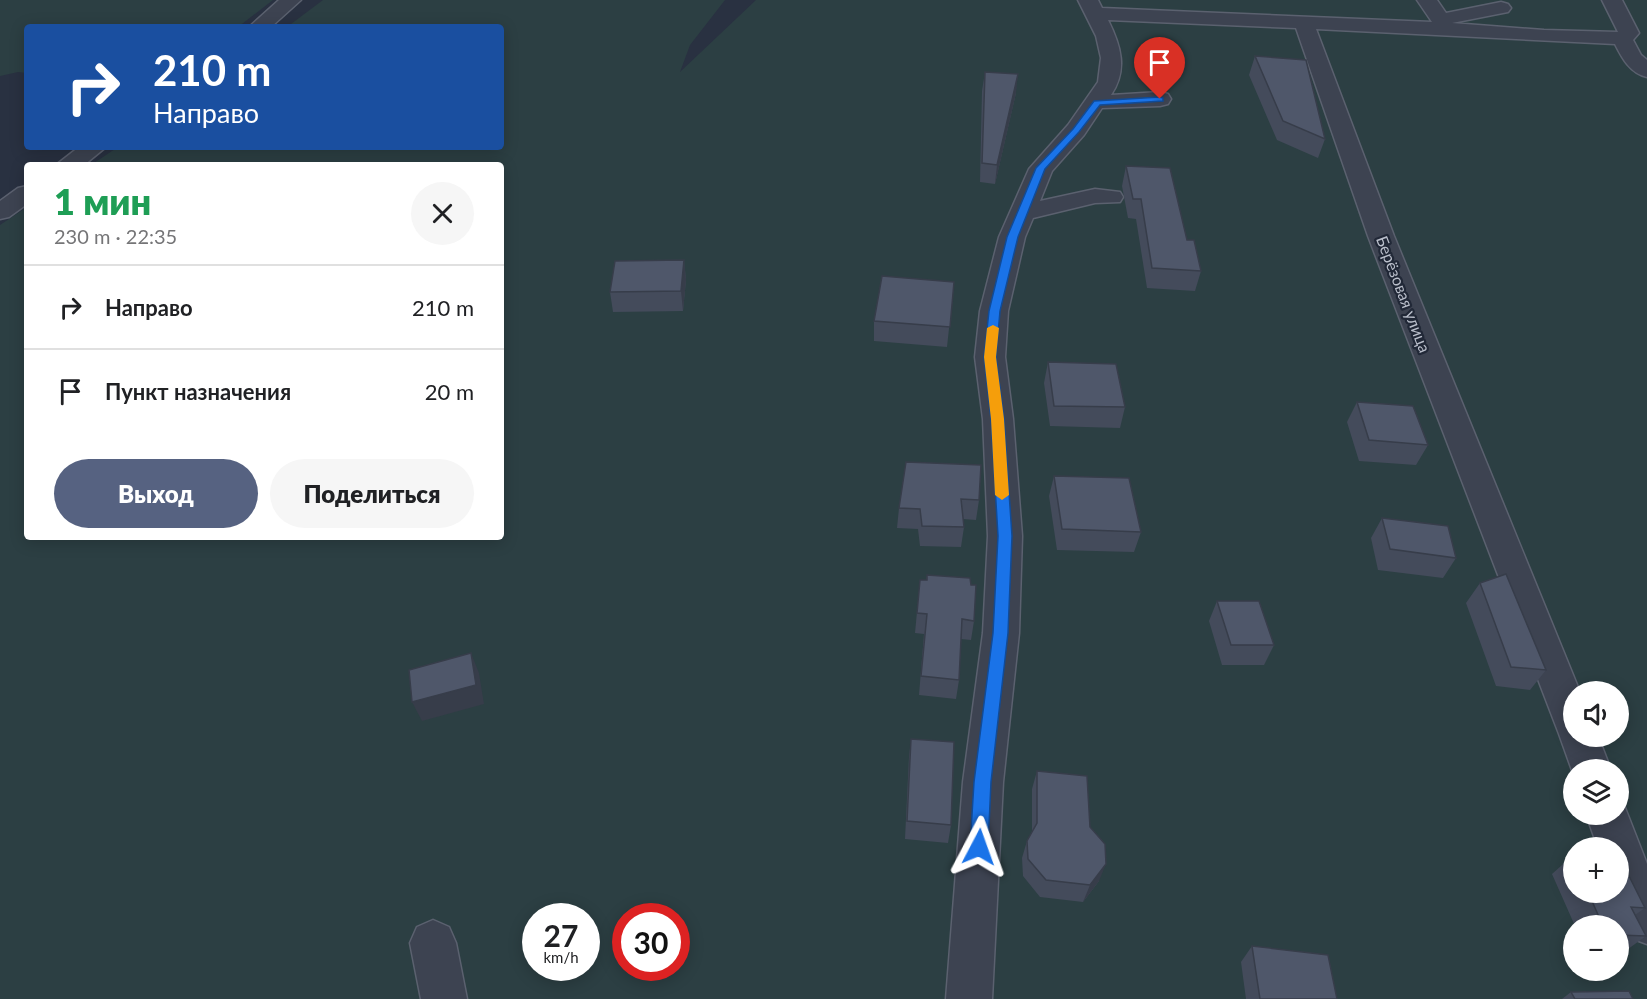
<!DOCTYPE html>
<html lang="ru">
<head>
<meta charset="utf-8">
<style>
	:root { --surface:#fff; --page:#f6f6f6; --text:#202124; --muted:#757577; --line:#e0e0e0; --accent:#566281 }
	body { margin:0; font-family:Lato,sans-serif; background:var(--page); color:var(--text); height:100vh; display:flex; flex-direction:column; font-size:22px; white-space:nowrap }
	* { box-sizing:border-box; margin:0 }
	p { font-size:20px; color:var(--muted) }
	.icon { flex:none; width:33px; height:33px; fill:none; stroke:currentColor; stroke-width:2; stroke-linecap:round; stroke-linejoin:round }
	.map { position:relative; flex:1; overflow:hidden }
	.side { position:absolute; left:24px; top:162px; width:480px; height:378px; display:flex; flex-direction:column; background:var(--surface); border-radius:6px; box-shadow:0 3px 15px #0003 }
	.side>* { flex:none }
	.top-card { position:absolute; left:24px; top:24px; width:480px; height:126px; border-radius:6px; box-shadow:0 3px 15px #0003; background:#1a4fa0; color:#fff; overflow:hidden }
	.tools { position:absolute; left:1563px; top:681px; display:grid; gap:12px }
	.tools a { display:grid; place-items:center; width:66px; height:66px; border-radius:50%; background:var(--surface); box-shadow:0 3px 15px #0003; font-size:30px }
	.speed { position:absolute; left:522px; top:903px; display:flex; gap:12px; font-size:30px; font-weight:700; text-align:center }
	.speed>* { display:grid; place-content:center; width:78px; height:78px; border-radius:50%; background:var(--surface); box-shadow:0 3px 15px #0003; line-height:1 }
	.speed small { font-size:15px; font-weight:400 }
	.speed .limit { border:9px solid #d22; background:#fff; color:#111 }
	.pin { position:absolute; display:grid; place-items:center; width:51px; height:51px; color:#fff; margin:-62px -26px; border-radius:50% 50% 50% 0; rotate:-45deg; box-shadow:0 0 6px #0007 }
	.pin .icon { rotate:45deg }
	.me { position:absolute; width:66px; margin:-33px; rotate:4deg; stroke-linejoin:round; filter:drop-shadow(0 0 4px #0008) }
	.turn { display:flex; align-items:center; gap:21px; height:126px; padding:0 30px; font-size:27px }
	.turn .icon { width:78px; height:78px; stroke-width:2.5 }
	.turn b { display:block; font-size:42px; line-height:51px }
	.round { display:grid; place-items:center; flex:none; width:63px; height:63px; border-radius:32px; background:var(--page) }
	.headline { display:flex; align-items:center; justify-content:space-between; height:102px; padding:0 30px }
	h1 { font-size:36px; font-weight:800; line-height:45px; color:#1e9e55 }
	.action { display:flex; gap:12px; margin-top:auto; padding:12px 30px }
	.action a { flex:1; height:69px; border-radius:36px; background:var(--accent); color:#fff; font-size:24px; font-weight:800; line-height:69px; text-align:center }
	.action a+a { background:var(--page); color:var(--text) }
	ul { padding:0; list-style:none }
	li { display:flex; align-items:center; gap:18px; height:84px; padding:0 30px; border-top:2px solid var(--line) }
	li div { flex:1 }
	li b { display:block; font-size:22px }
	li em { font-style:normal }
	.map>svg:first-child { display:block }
</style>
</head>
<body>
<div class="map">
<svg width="1647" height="999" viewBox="0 0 1647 999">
	<rect width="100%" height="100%" fill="#293141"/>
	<path fill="#2c3f43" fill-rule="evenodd" d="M0 0H273L238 27H27V73L18 72 0 76Z
		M323 0H725L690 45 680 72 756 0H1647V999H0V225L27 207V537H501V165H91L118 147H501V27H287ZM1574 692H1618V736H1574ZM1574 770H1618V814H1574ZM1574 848H1618V892H1574ZM536 916H586V968H536ZM626 916H676V968H626ZM1574 926H1618V970H1574Z"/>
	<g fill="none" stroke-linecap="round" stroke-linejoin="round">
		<g stroke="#5b616f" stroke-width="3">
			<path id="minor" d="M279 0H301L271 27H249Z
				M1078 0H1098L1102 8 1432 22 1417 0H1437L1446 13 1501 2 1508 4 1511 8 1508 12 1452 23 1544 30 1618 32 1602 0H1622L1639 33 1633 40 1641 55 1647 60V77C1630 73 1622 58 1615 44L1316 29 1394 236 1580 692H1574V736H1598L1611 770H1574V776L1559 734 1368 236 1296 28 1108 20C1121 46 1128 70 1111 95L1160 92 1168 94 1171 99 1168 104 1160 106 1102 108 1084 135 1052 171 1040 201 1095 189 1120 192 1123 197 1120 202 1095 203 1033 218 1025 237 1008 311 1005 357 1013 419 1022 536 1019 633 1003 782 992 999H946L963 782 983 633 988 536 983 419 975 357 980 311 999 237 1029 169 1068 125 1098 82 1101 58 1096 36Z
				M79 147H106L84 165H56Z
				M27 186V204L9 217 0 219V201L18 188Z
				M1618 799 1622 800 1647 864V944L1631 938 1614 892H1618V848H1598L1586 814H1618Z
				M433 920 449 927 456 943 467 999H421L410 943 417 927Z"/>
		</g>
		<use href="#minor" fill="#3d4351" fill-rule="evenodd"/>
	</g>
	<path fill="#444b5b" d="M1255 56 1325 139 1318 158 1277 140 1249 75Z
		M985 72 1016 93 995 184 980 182 982 91Z
		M1126 166 1187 240 1201 271 1195 291 1147 288 1136 219 1128 218 1122 186Z
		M684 260 686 280 683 311 613 312 610 292Z
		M954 282 947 347 874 341V321Z
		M1048 362 1125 407 1120 428 1050 426 1044 383Z
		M1357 402 1428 445 1416 465 1359 461 1347 422Z
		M906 462 979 500 976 520 963 519 964 527 961 547 920 546 918 529 897 528 899 508Z
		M1054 476 1141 532 1134 552 1057 550 1049 496Z
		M1382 518 1456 558 1443 578 1378 570 1371 538Z
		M927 575 974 621 971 640 961 639 959 680 956 699 919 695 924 634 915 633 920 580H926Z
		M1480 583 1546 670 1530 690 1496 686 1466 603Z
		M1217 601 1274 645 1264 665H1222L1209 621Z
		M911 739 951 825 948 843 905 839 909 757Z
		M1037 771 1090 827 1099 881 1083 902 1040 897 1023 876 1022 858 1027 841 1032 832V789Z
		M1571 857H1574V892H1618L1645 908 1635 915 1646 936 1624 952H1618V926H1575L1552 874Z
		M1252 946 1337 999H1246L1241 962Z
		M1571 992 1633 999H1562Z"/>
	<path fill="#373d4a" d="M1018 74 1016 93 995 184 997 165Z
		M684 260 686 280 683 311 681 291Z
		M471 653 479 673 484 704 422 721 412 702Z
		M1106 864 1099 881 1083 902 1090 885Z"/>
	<path fill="#4f576a" stroke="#373d4a" stroke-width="1.5" d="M1255 56 1306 60 1325 139 1283 121Z
		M985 72 1018 74 997 165 982 163Z
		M1126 166 1170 168 1187 240H1194L1201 271 1152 268 1141 199H1133Z
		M684 260 681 291 610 292 615 261Z
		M882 276 954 282 950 327 874 321Z
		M1048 362 1116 364 1125 407 1054 406Z
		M1357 402 1413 406 1428 445 1369 440Z
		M906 462 981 465 979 500 961 499 964 527 922 526 920 509 899 508Z
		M1054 476 1129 478 1141 532 1062 529Z
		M1382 518 1448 526 1456 558 1390 549Z
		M1506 574 1546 670 1511 667 1480 583Z
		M927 575 970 578 971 585H976L974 621 962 619 959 680 921 676 927 614 917 613 920 580H927Z
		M1217 601H1259L1274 645H1231Z
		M471 653 476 685 412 702 409 670Z
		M911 739 954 742 951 825 907 821Z
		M1037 771 1087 776 1090 827 1105 844 1106 864 1090 885 1046 880 1028 859 1027 841 1037 823Z
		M1618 858H1620L1645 908 1631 907 1646 936 1618 935V926H1603L1588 892H1618Z
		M1252 946 1328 955 1337 999H1260Z
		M1629 991 1633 999H1575L1571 992Z"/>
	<path fill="#1a73e8" stroke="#114b97" stroke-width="1.5" d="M1160 97 1163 98V101L1100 105 1079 132 1045 169 1018 237 1000 311 996 357 1004 419 1012 536 1008 633 991 782 988 847 985 853 979 855 973 853 970 847 974 782 993 633 998 536 991 419 984 357 989 311 1007 237 1036 168 1073 129 1094 101Z"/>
	<path fill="#f59e0b" d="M993 325 999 328 996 357 1004 419 1009 495 1002 500 995 495 991 419 984 357 987 328Z"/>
	<g text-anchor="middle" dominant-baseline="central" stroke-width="4.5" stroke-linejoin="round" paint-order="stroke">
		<g font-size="16" fill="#babfcb" stroke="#212837">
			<text transform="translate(1404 294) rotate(69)">Берёзовая улица</text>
		</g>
	</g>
</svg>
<div class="tools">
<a><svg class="icon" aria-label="sound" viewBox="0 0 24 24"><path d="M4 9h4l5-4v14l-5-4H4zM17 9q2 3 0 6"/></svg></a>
<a><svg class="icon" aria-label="layers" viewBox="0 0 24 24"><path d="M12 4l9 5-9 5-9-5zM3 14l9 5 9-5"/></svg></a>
<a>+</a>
<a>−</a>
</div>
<div class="speed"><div>27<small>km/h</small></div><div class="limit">30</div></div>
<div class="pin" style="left:1160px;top:99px;background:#d93025"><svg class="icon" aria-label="arrive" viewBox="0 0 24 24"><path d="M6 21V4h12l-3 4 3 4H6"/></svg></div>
<svg class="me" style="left:979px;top:847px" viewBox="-20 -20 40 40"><path d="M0-17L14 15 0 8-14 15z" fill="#1a73e8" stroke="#fff" stroke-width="4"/></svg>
<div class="top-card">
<div class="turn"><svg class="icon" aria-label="right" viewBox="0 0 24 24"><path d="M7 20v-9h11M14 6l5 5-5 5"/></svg><div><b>210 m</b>Направо</div></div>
</div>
<section class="side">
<div class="headline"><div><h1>1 мин</h1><p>230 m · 22:35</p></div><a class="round"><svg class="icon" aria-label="close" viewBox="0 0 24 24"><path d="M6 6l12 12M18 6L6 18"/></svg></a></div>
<ul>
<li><svg class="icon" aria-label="right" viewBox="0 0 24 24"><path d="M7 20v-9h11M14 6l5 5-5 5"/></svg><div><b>Направо</b></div><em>210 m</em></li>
<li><svg class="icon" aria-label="arrive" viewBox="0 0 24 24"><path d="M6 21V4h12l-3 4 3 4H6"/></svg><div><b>Пункт назначения</b></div><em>20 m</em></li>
</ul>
<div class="action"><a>Выход</a><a>Поделиться</a></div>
</section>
</div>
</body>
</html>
